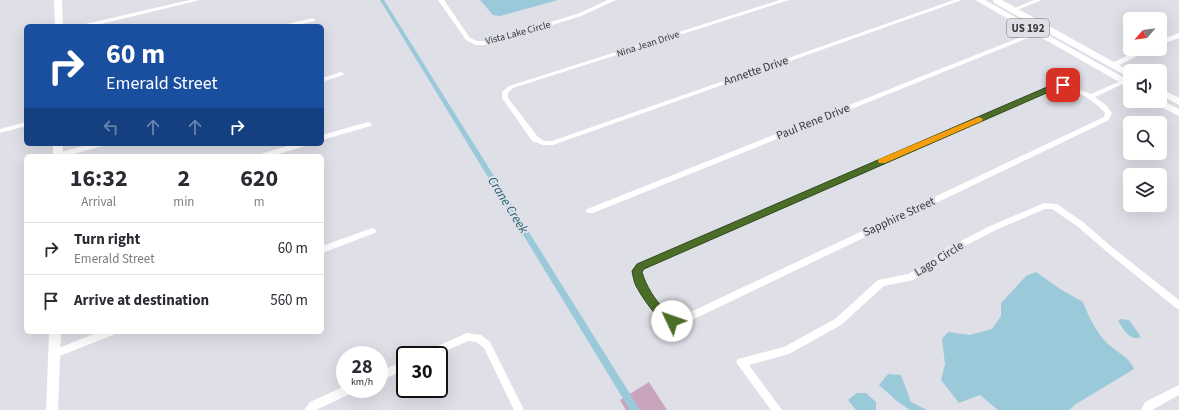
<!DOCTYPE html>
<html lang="en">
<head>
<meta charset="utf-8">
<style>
	:root { --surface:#fff; --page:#f7f7f7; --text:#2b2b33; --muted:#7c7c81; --line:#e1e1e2 }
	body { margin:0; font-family:"Source Sans 3",sans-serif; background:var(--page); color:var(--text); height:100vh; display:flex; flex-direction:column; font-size:15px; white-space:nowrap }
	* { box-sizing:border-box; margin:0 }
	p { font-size:13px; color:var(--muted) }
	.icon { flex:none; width:22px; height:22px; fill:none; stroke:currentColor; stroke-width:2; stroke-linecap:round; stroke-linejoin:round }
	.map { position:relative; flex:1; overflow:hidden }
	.drawer { position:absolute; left:24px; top:154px; width:300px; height:180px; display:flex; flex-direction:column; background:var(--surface); border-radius:6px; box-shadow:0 4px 16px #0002 }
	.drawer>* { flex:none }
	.guide { position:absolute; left:24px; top:24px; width:300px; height:122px; border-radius:6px; box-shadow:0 4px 16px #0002; background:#1a4fa0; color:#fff; overflow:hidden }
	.needle { width:26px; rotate:242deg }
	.buttons { position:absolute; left:1123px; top:12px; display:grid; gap:8px }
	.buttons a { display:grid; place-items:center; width:44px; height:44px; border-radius:6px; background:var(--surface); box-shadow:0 4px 16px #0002; font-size:20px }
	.speed { position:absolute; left:336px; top:346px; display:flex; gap:8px; font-size:20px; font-weight:700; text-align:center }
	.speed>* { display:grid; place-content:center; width:52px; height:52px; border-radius:50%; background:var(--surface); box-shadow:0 4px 16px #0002; line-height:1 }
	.speed small { font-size:10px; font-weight:400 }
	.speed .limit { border:2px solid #111; border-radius:6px; background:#fff; color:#111 }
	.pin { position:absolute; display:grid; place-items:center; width:34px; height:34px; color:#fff; margin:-17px; border-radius:8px; box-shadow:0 2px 6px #0006 }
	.me { position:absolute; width:44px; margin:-22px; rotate:312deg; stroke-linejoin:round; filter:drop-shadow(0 0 3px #0008) }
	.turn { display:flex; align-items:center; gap:14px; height:84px; padding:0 16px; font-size:18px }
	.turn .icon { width:52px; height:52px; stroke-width:2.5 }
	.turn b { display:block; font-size:28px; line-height:34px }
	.lanes { display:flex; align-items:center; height:38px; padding:0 16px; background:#0003; justify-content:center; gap:20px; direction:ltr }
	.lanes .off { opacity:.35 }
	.eta { display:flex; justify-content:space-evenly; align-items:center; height:68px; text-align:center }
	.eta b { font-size:24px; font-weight:700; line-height:28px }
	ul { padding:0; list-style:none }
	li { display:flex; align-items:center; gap:12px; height:52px; padding:0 16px; border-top:1px solid var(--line) }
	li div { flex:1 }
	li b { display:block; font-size:15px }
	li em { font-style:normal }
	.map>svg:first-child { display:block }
</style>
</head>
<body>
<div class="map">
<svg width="1179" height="410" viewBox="0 0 1179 410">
	<rect width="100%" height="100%" fill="#dedfe7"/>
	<path fill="#c9a5bd" d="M649 382 667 410H626L620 400Z"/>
	<path fill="#9ac9d9" d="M480 0H558L500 16 493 15Z
		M1036 272 1060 289 1083 302C1087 314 1098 335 1108 344 1119 354 1128 356 1134 369L1076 404 1069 410H998L980 395 959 403 941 380 945 364 942 339 948 332 970 335 992 329 1001 316V303L1026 276Z
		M1121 319 1129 320 1141 337C1130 342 1124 330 1118 321Z
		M888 374 901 375 911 402 927 410H910L898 402 879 385Z
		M857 393H866L876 402V410H856L848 400Z"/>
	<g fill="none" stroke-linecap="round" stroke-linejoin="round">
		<path fill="#9ac9d9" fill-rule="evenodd" d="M380 0H384L640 410H630Z"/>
		<path fill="#fff" fill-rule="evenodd" d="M190 0H200L93 26H82L85 24Z
			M438 0H444L470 38 477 41H488L577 14 608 0H616L581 16 488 45H476L466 40Z
			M780 0H789L513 88 508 93V98L538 137 544 141H552L954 0H962L553 145H543L532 141 502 98V92L509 86Z
			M1034 0H1042L1015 11 1010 10Z
			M313 18 316 20 315 21 293 26H282L283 25Z
			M1036 31 1039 33 1038 34 593 213H587L586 211 587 209Z
			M341 72 344 74 343 75 322 82V78Z
			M1123 80 1125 81V83L1095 97 1107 106 1112 113 1109 120 686 323C657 333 640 293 633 271L637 265 1055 85 1065 84 1091 94ZM1063 87C1079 92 1094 100 1105 113L1104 117 682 316C679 316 675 317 672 316 659 313 646 284 642 272L643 269 1059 88Z
			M26 122V126L0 133V129Z
			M368 122 372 124 371 126 322 140V135Z
			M90 144H103L102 146 67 156H54L55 154Z
			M294 144H306L305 146 272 156H259L260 154Z
			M1044 203 1057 204 1083 222 1113 248 1179 300V309L1176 308 1107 252 1077 226 1052 209H1045L996 230 953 252 932 268 913 280 884 286 841 325 789 354 749 365 782 410H771L738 365 736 362 738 359 784 347 835 319 878 280 908 274 926 264 947 248 990 226Z
			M372 228 375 229 376 231 375 233 322 253V246Z
			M99 332H115L113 335 57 357 54 358 51 357 49 354 51 351Z
			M467 333 481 335 490 342 524 410H514L484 348 476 342 468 341 437 355H422L424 352Z
			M405 361V370L379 381V371Z
			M1179 385V395L1152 410H1141L1145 402Z
			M345 386V389H355L354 392 316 410H304L310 402Z"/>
		<path fill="#fff" fill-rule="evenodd" d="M54 0H62L63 26H55Z
			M1179 33V38L1160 45V40Z
			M1141 49H1151L1115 67H1112L1108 65Z
			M53 144H63V156H53Z
			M49 332H61L58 410H46Z"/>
		<path fill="#fff" fill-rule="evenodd" d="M975 0H985L1130 81V88Z
			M993 0H1002L1130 71V78L994 3Z
			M1160 88 1179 98V105L1160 95Z
			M1160 99 1179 109V116L1153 103 1152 101H1160Z"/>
	</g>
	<path fill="#4a6e28" stroke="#30481a" d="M1063 83 1066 84V87L1058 88 644 269 642 272C646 286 655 300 665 310 669 315 674 315 677 321L675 324C662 329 642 297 636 286 634 282 633 276 632 271L637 264 1054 84Z"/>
	<path fill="#f59e0b" d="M979 117 983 119 982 121 885 163H879L878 161 879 159Z"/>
	<g text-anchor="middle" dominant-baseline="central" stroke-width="4" stroke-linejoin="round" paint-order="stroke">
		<g font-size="10" fill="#38393c" stroke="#dedfe7">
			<text transform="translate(518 33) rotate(-15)">Vista Lake Circle</text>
			<text transform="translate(648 44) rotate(-18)">Nina Jean Drive</text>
		</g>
		<rect fill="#dedfe7" stroke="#6a6b6f" stroke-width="1" x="1007" y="19" width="42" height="18" rx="3"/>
		<g font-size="11" font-weight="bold" fill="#38393c">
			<text x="1028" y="28">US 192</text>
		</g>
		<g font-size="12" fill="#38393c" stroke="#dedfe7">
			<text transform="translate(756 71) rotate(-19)">Annette Drive</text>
			<text transform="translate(813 122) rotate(-22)">Paul Rene Drive</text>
			<text transform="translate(899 217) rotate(-25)">Sapphire Street</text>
			<text transform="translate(939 259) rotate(-32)">Lago Circle</text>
		</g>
		<g font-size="13" font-style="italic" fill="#236071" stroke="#dedfe7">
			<text transform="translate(508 205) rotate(58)">Crane Creek</text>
		</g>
	</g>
</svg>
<div class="buttons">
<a><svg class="needle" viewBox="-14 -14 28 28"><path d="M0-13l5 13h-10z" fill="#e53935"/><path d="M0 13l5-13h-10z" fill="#7c7c81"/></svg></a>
<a><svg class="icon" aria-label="sound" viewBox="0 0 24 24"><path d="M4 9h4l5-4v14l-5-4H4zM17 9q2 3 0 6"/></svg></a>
<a><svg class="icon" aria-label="search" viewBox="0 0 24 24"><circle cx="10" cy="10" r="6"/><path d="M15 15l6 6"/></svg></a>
<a><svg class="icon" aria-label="layers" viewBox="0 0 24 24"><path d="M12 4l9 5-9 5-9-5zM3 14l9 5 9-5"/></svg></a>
</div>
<div class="speed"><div>28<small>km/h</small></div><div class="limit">30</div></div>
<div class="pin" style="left:1063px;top:85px;background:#d93025"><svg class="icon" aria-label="arrive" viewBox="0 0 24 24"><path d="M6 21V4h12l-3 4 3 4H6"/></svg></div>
<svg class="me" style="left:672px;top:321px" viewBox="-20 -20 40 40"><circle r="19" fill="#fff"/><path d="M0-13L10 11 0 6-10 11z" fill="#4a6e28"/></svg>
<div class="guide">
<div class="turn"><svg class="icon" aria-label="right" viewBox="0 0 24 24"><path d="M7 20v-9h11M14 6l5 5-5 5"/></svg><div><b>60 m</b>Emerald Street</div></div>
<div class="lanes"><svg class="icon off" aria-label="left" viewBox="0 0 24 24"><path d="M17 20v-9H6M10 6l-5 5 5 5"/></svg><svg class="icon off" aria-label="ahead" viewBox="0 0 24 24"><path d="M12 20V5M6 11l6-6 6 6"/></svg><svg class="icon off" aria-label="ahead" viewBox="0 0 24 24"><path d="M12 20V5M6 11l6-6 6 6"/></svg><svg class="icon" aria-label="right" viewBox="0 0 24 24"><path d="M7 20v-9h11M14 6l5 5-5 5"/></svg></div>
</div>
<section class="drawer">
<div class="eta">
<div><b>16:32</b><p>Arrival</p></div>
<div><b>2</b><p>min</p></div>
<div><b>620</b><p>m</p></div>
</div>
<ul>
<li><svg class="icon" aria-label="right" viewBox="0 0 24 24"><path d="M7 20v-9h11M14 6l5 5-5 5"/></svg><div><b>Turn right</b><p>Emerald Street</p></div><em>60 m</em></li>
<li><svg class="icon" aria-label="arrive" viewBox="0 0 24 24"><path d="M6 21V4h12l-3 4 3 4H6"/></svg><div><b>Arrive at destination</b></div><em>560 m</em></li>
</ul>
</section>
</div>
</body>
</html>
